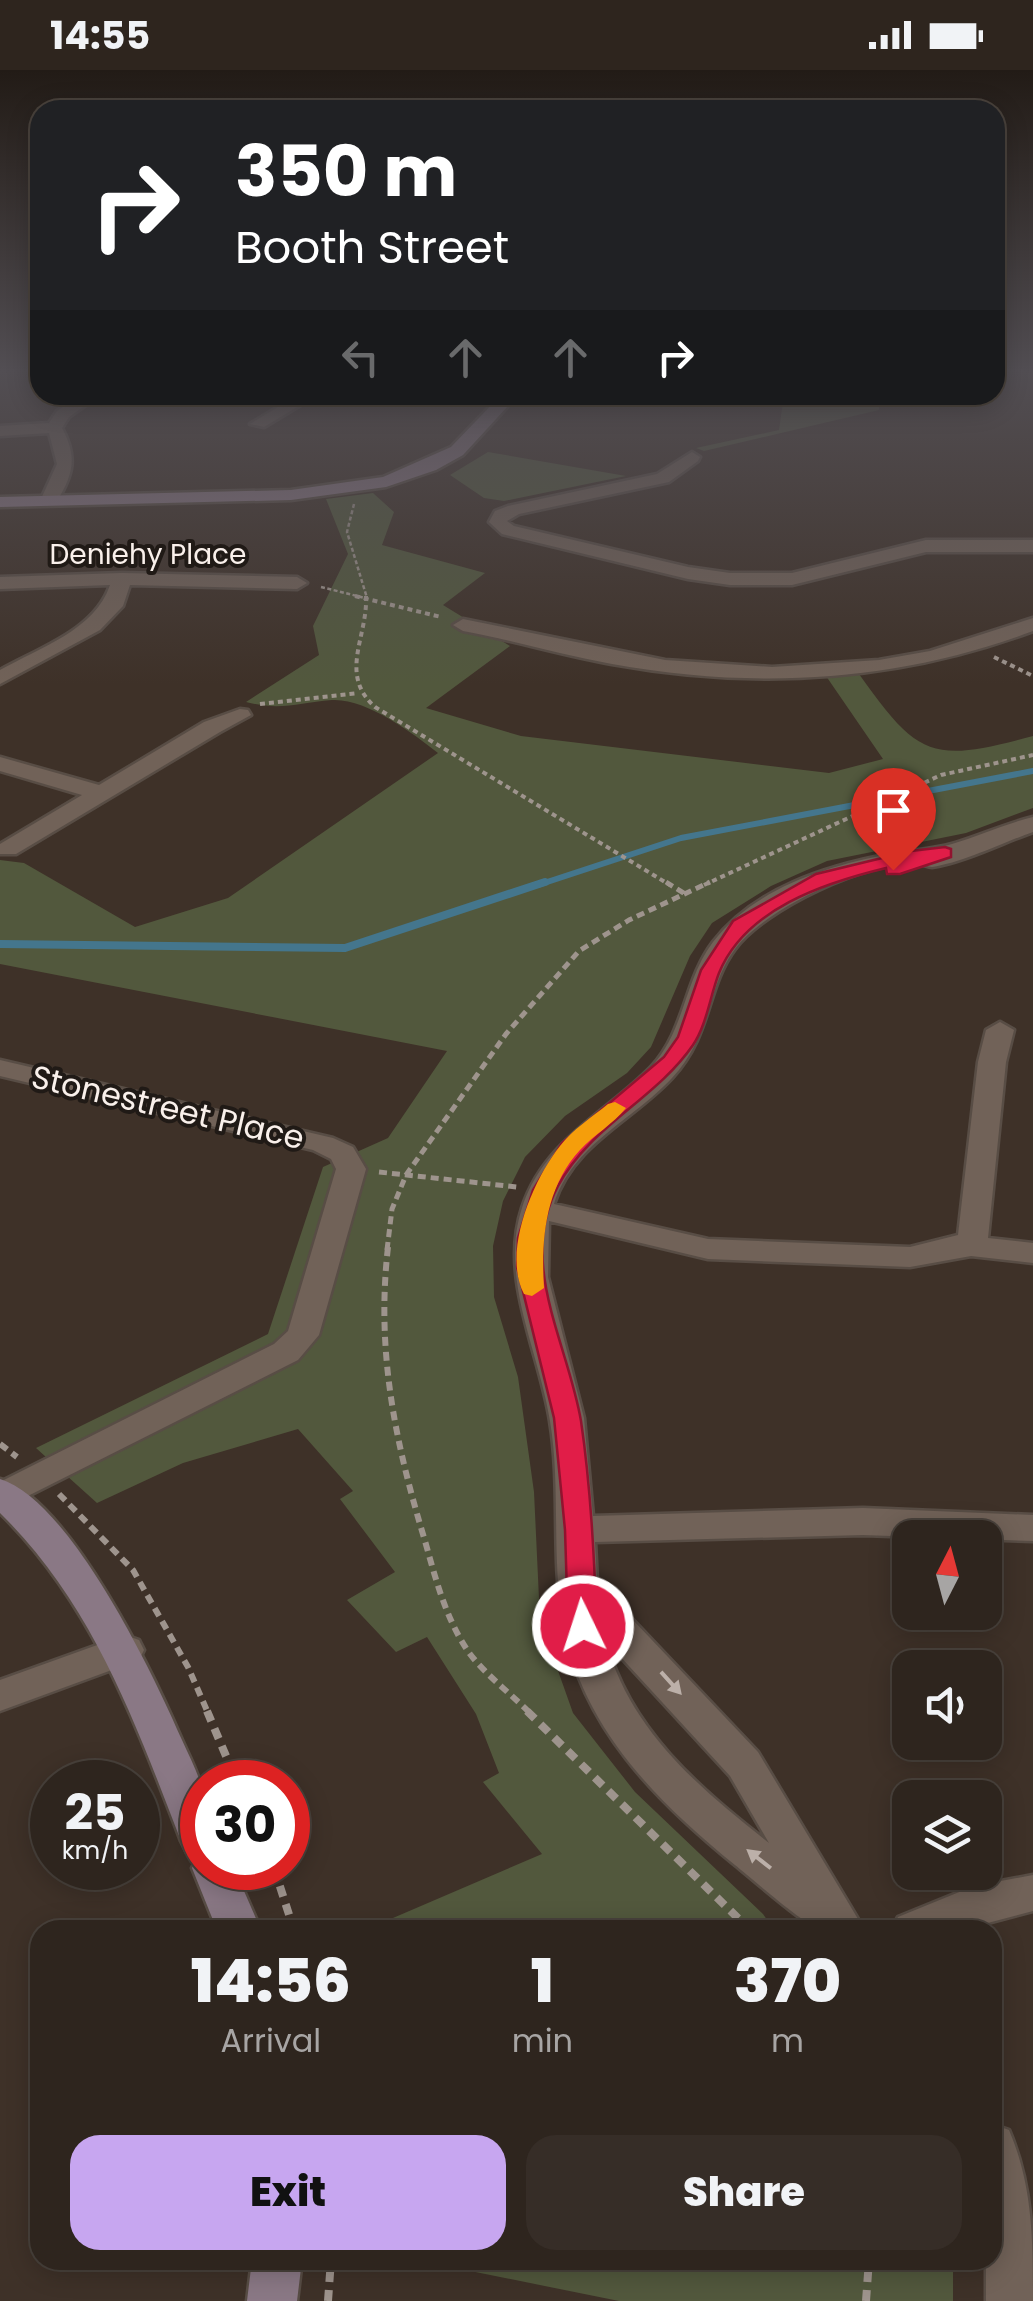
<!DOCTYPE html>
<html lang="en">
<head>
<meta charset="utf-8">
<style>
	:root { --surface:#2e251e; --page:#362d27; --text:#f1f3f6; --muted:#a7a5a4; --line:#49423c; --accent:#c7a6f0 }
	body { margin:0; font-family:Poppins,sans-serif; background:var(--page); color:var(--text); height:100vh; display:flex; flex-direction:column; font-size:38px; white-space:nowrap }
	* { box-sizing:border-box; margin:0 }
	p { font-size:32px; color:var(--muted) }
	.icon { flex:none; width:55px; height:55px; fill:none; stroke:currentColor; stroke-width:2; stroke-linecap:round; stroke-linejoin:round }
	.map { position:relative; flex:1; overflow:hidden }
	.drawer { position:absolute; left:30px; top:1850px; width:972px; height:350px; display:flex; flex-direction:column; background:var(--surface); border-radius:30px; box-shadow:0 5px 25px #0003,0 0 0 2px var(--line) }
	.drawer>* { flex:none }
	.banner { position:absolute; left:30px; top:30px; width:975px; height:305px; border-radius:30px; box-shadow:0 5px 25px #0003,0 0 0 2px var(--line); background:#202124; color:#fff; overflow:hidden }
	.needle { width:65px; rotate:6deg }
	.tools { position:absolute; left:892px; top:1450px; display:grid; gap:20px }
	.tools a { display:grid; place-items:center; width:110px; height:110px; border-radius:20px; background:var(--surface); box-shadow:0 5px 25px #0003,0 0 0 2px var(--line); font-size:50px }
	.speed { position:absolute; left:30px; top:1690px; display:flex; gap:20px; font-size:50px; font-weight:700; text-align:center }
	.speed>* { display:grid; place-content:center; width:130px; height:130px; border-radius:50%; background:var(--surface); box-shadow:0 5px 25px #0003,0 0 0 2px var(--line); line-height:1 }
	.speed small { font-size:25px; font-weight:400 }
	.speed .limit { border:15px solid #d22; background:#fff; color:#111 }
	.pin { position:absolute; display:grid; place-items:center; width:85px; height:85px; color:#fff; margin:-102px -42px; border-radius:50% 50% 50% 0; rotate:-45deg; box-shadow:0 0 10px #0007 }
	.pin .icon { rotate:45deg }
	.me { position:absolute; width:110px; margin:-55px; rotate:356deg; stroke-linejoin:round; filter:drop-shadow(0 0 8px #0008) }
	.turn { display:flex; align-items:center; gap:35px; height:210px; padding:0 40px; font-size:45px }
	.turn .icon { width:130px; height:130px; stroke-width:2.5 }
	.turn b { display:block; font-size:70px; line-height:85px }
	.lanes { display:flex; align-items:center; height:95px; padding:0 40px; background:#0003; justify-content:center; gap:50px; direction:ltr }
	.lanes .off { opacity:.35 }
	.eta { display:flex; justify-content:space-evenly; align-items:center; height:170px; text-align:center }
	.eta b { font-size:60px; font-weight:800; line-height:70px }
	.cta { display:flex; gap:20px; margin-top:auto; padding:20px 40px }
	.cta a { flex:1; height:115px; border-radius:30px; background:var(--accent); color:#111; font-size:40px; font-weight:800; line-height:115px; text-align:center }
	.cta a+a { background:var(--page); color:var(--text) }
	.status { display:flex; justify-content:space-between; align-items:center; height:70px; padding:0 50px; background:var(--surface); direction:ltr }
	.status svg { height:28px; fill:currentColor }
	.map>svg:first-child { display:block }
</style>
</head>
<body>
<div class="status"><b>14:55</b><svg viewBox="0 0 49 12"><path d="M0 12V9h3v3zM5 12V6h3v6zM10 12V3h3v9zM15 12V0h3v12zM26 1h20v11H26zM47 4h2v5h-2z"/></svg></div>
<div class="map">
<svg width="1033" height="2231" viewBox="0 0 1033 2231">
	<rect width="100%" height="100%" fill="#3e3128"/>
	<path fill="#52583d" d="M784 325H879V340L704 381 696 378 779 360Z
		M488 382 626 406 504 431 484 428 450 405Z
		M373 423 394 442 382 475 485 503 443 535 510 576 426 638 521 666 829 703 883 689 826 606 859 604C919 689 933 693 1033 666V738L966 763 827 791 771 816 712 853 690 886 651 977 627 1003 565 1046 525 1087 503 1131 493 1176 494 1227 518 1307 534 1422 540 1550 573 1643 635 1722 763 1844 774 1860H365L542 1784 483 1712 499 1703 476 1644 427 1567 396 1582 347 1530 395 1502 340 1429 353 1421 298 1359 183 1393 97 1433 36 1378 268 1264 323 1097 388 1068 447 981 0 894V790L24 793 135 857 228 828 438 683C413 663 366 628 332 630 298 633 280 641 246 632L319 585 313 556 348 484 326 429Z
		M416 2190H953V2231H619Z"/>
	<g fill="none" stroke-linecap="round" stroke-linejoin="round">
		<path stroke="#44768d" stroke-width="6" d="M538 815 681 768 1033 701"/>
		<path stroke="#44768d" stroke-width="8" d="M0 874 345 878 545 812"/>
		<g stroke="#584d45" stroke-width="5">
			<path id="street" d="M81 325H100L69 347 62 358C78 388 73 405 56 433H44L41 429 57 394 49 363 0 366V356L49 353 57 341Z
				M298 325H317L264 357 250 354Z
				M692 382 700 387 698 391 669 412 519 444 507 451 514 456 688 497 730 503H792L926 470H1033V482H926L792 515H730L688 509 502 464 489 452 495 441 508 436 657 404Z
				M122 503 297 507 307 513 297 519 130 515 123 536 100 560 0 614V600C39 578 95 560 110 515L0 519V507Z
				M1033 548V561C897 612 755 620 612 594 562 585 513 570 463 561L453 555 463 549 665 590 772 597 879 590 930 581Z
				M240 639 248 640 251 645 220 662 16 784H0V774L82 725 0 701V687L99 715 204 652Z
				M1033 747V762C1004 772 962 793 932 797 927 797 923 794 918 794 869 789 764 839 735 879 706 918 712 965 672 1008 632 1051 573 1074 554 1134L708 1169 910 1177 958 1165 978 992 986 960 1000 952 1014 960 1006 992 988 1168 1033 1173V1193L971 1186 910 1197 708 1189 549 1151 548 1207 584 1348 593 1446 863 1438 1033 1445V1471L863 1465 595 1472 597 1512 758 1682 858 1849 852 1860C843 1860 831 1862 821 1860 807 1857 750 1807 735 1795 656 1731 582 1657 563 1553 551 1486 561 1417 550 1351 539 1281 499 1208 522 1138 544 1070 605 1044 651 997 685 961 684 910 713 872 755 818 826 796 890 784 910 780 932 780 952 774 979 766 1005 754 1033 747ZM606 1571 730 1706 769 1773C699 1718 629 1659 606 1571Z
				M0 990 333 1068 353 1077 366 1099 319 1265 298 1290 4 1438 0 1437V1412L274 1274 288 1261 336 1099 331 1089 313 1080 0 1006Z
				M125 1565 139 1570 144 1580 139 1590 0 1641V1610Z
				M1033 1805V1841L961 1860H891L898 1847 974 1816Z
				M992 2054 1009 2060C1033 2116 1033 2171 1033 2231H986V2190H992Z"/>
		</g>
		<g stroke="#584d45" stroke-width="5">
			<path id="secondary" d="M501 325H518L463 385 436 400 386 417 291 430 0 437V427L291 420 383 407 451 377Z
				M0 1409C70 1430 154 1605 182 1670 189 1686 199 1704 202 1720 207 1744 202 1773 202 1798H234L261 1860H217L192 1798 197 1787 187 1783 181 1771C135 1652 93 1534 0 1443Z
				M252 2190H302L297 2231H247Z"/>
		</g>
		<path stroke="#9e948d" stroke-width="2.5" stroke-dasharray="4 2.5" stroke-linecap="butt" d="M354 434 347 462 367 528
			M321 517 365 528"/>
		<path stroke="#9e948d" stroke-width="4" stroke-dasharray="5 4" stroke-linecap="butt" d="M355 526 441 547
			M366 526C368 567 338 604 375 637L670 815
			M994 587 1033 606
			M260 634 358 623
			M704 815 941 705 1033 685"/>
		<path stroke="#9e948d" stroke-width="5" stroke-dasharray="8 5" stroke-linecap="butt" d="M666 812 685 824
			M379 1102 517 1117
			M387 1180 392 1139 406 1105 506 964 579 881 629 850 710 812"/>
		<path stroke="#9e948d" stroke-width="6" stroke-dasharray="9 6" stroke-linecap="butt" d="M388 1177C376 1281 395 1372 425 1471 436 1510 446 1550 470 1584 486 1605 511 1624 530 1643
			M0 1374 17 1387
			M59 1424 133 1500 188 1597 208 1643"/>
		<path stroke="#9e948d" stroke-width="8" stroke-dasharray="11 8" stroke-linecap="butt" d="M207 1641 237 1712
			M527 1641 750 1860
			M274 1798 294 1860
			M328 2231 331 2190
			M866 2231 869 2190"/>
		<use href="#street" fill="#716258" fill-rule="evenodd"/>
		<use href="#secondary" fill="#8a7885" fill-rule="evenodd"/>
	</g>
	<defs><path id="oneway-solid" d="M-6-.8H1V-3.2L6.5 0L1 3.2V.8H-6Z" transform="scale(2.5)"/></defs>
	<g fill="#bcb0a9">
		<use href="#oneway-solid" transform="translate(671 1613) rotate(48)"/>
		<use href="#oneway-solid" transform="translate(759 1789) rotate(-142)"/>
	</g>
	<linearGradient id="sky" x2="0" y2="1"><stop stop-color="#221b16"/><stop offset="0.49" stop-color="#524e53"/><stop offset="1" stop-color="#524e53" stop-opacity="0"/></linearGradient>
	<rect width="1033" height="614" fill="url(#sky)"/>
	<path fill="#e11d48" stroke="#92132f" stroke-width="2.5" d="M945 777 951 779V787L900 804H887L886 798C824 813 745 839 719 903 710 926 707 954 693 975 656 1029 590 1056 558 1116 517 1193 568 1273 581 1351 591 1419 594 1487 597 1556L593 1563 583 1566 573 1563 568 1556 565 1460 554 1348 517 1197 518 1168 533 1120 562 1073 664 987 678 967 701 900 733 851 816 804 911 781Z"/>
	<path fill="#f59e0b" d="M615 1032 626 1038C613 1054 594 1065 580 1080 545 1118 541 1170 544 1218L532 1226 524 1224C502 1182 533 1110 560 1076 572 1060 592 1047 608 1034Z"/>
	<g text-anchor="middle" dominant-baseline="central" stroke-width="8" stroke-linejoin="round" paint-order="stroke">
		<g font-size="28" fill="#f9f0eb" stroke="#201a16">
			<text x="148" y="484">Deniehy Place</text>
		</g>
		<g font-size="32" fill="#f9f0eb" stroke="#201a16">
			<text transform="translate(168 1037) rotate(13)">Stonestreet Place</text>
		</g>
	</g>
</svg>
<div class="tools">
<a><svg class="needle" viewBox="-14 -14 28 28"><path d="M0-13l5 13h-10z" fill="#e53935"/><path d="M0 13l5-13h-10z" fill="#a7a5a4"/></svg></a>
<a><svg class="icon" aria-label="sound" viewBox="0 0 24 24"><path d="M4 9h4l5-4v14l-5-4H4zM17 9q2 3 0 6"/></svg></a>
<a><svg class="icon" aria-label="layers" viewBox="0 0 24 24"><path d="M12 4l9 5-9 5-9-5zM3 14l9 5 9-5"/></svg></a>
</div>
<div class="speed"><div>25<small>km/h</small></div><div class="limit">30</div></div>
<div class="pin" style="left:893px;top:800px;background:#d93025"><svg class="icon" aria-label="arrive" viewBox="0 0 24 24"><path d="M6 21V4h12l-3 4 3 4H6"/></svg></div>
<svg class="me" style="left:583px;top:1556px" viewBox="-20 -20 40 40"><circle r="17" fill="#e11d48" stroke="#fff" stroke-width="3"/><path d="M0-11L8 9 0 5-8 9z" fill="#fff"/></svg>
<div class="banner">
<div class="turn"><svg class="icon" aria-label="right" viewBox="0 0 24 24"><path d="M7 20v-9h11M14 6l5 5-5 5"/></svg><div><b>350 m</b>Booth Street</div></div>
<div class="lanes"><svg class="icon off" aria-label="left" viewBox="0 0 24 24"><path d="M17 20v-9H6M10 6l-5 5 5 5"/></svg><svg class="icon off" aria-label="ahead" viewBox="0 0 24 24"><path d="M12 20V5M6 11l6-6 6 6"/></svg><svg class="icon off" aria-label="ahead" viewBox="0 0 24 24"><path d="M12 20V5M6 11l6-6 6 6"/></svg><svg class="icon" aria-label="right" viewBox="0 0 24 24"><path d="M7 20v-9h11M14 6l5 5-5 5"/></svg></div>
</div>
<section class="drawer">
<div class="eta">
<div><b>14:56</b><p>Arrival</p></div>
<div><b>1</b><p>min</p></div>
<div><b>370</b><p>m</p></div>
</div>
<div class="cta"><a>Exit</a><a>Share</a></div>
</section>
</div>
</body>
</html>
